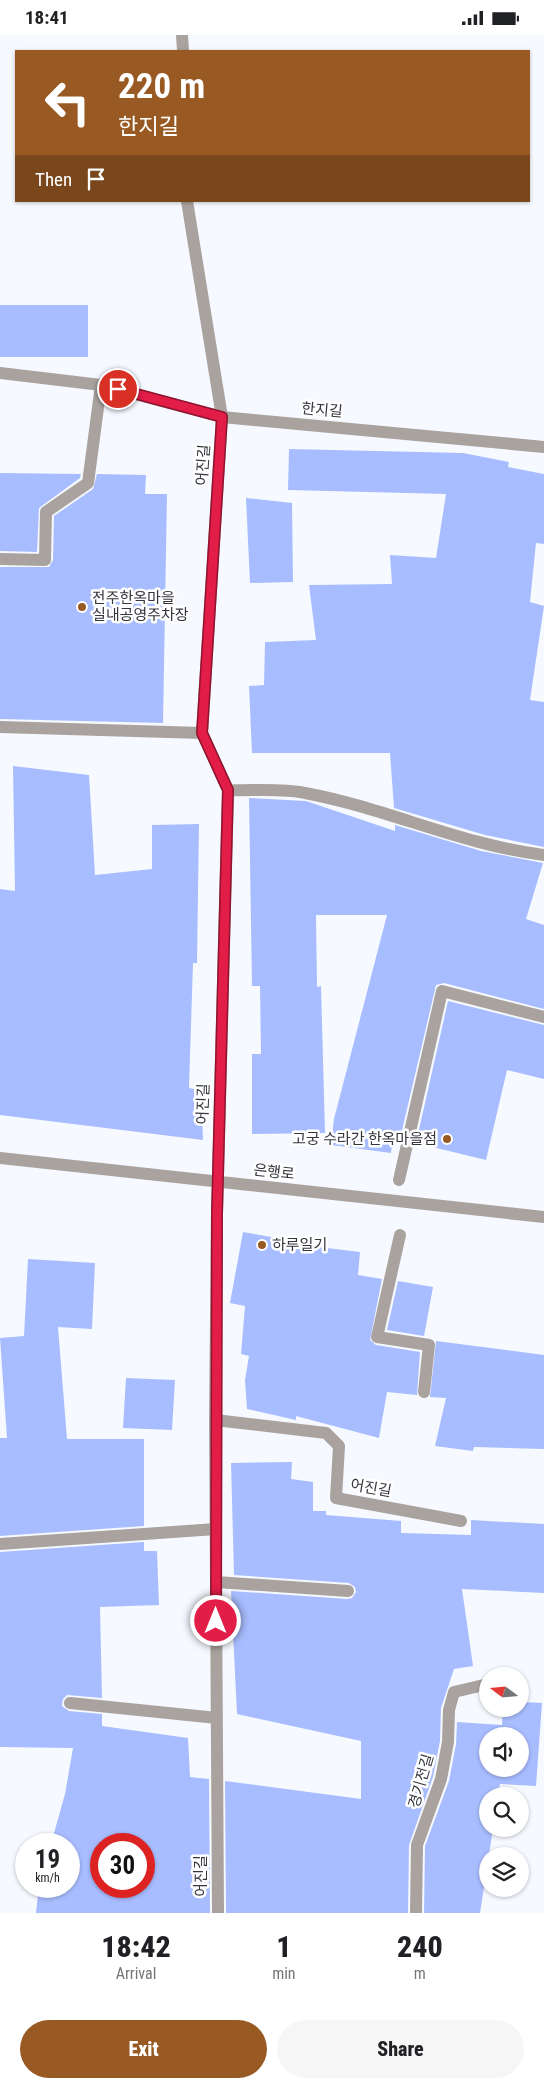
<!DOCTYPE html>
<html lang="en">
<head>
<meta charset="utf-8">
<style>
	:root { --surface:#fff; --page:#f6f6f6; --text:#202124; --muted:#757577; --accent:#995923 }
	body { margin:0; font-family:"Roboto Condensed","Noto Sans KR",sans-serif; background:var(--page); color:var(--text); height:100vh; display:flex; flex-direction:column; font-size:19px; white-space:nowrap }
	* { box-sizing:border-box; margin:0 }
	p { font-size:16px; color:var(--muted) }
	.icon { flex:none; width:28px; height:28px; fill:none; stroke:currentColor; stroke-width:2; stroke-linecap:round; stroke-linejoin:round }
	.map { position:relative; height:1878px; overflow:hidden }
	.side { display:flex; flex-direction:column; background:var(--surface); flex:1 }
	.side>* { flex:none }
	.hud { position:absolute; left:15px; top:15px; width:515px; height:152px; border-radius:0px; box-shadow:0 1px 4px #0004; background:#995923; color:#fff; overflow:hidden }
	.needle { width:32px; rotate:286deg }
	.fabs { position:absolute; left:479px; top:1632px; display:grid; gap:10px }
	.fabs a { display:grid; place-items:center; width:50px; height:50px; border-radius:50%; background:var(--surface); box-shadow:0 1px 4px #0004; font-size:25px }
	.speed { position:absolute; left:15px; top:1798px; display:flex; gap:10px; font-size:25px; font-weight:700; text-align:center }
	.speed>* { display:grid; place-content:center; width:65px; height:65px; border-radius:50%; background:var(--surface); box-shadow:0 1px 4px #0004; line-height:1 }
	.speed small { font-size:12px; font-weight:400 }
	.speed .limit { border:8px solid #d22; background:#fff; color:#111 }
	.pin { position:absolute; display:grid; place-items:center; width:42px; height:42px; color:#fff; margin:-21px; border:2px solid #fff; border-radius:50%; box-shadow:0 1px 5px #0007 }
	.me { position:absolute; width:55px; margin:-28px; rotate:0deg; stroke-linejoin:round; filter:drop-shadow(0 0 4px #0008) }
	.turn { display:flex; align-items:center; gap:18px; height:105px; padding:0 20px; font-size:22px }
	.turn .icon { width:65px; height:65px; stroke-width:2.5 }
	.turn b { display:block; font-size:35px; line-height:42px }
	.then { display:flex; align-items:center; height:48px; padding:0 20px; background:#0003; gap:10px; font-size:19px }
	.eta { display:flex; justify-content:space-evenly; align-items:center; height:85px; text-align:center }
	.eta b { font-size:30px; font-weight:800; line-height:35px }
	.cta { display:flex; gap:10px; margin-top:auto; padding:10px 20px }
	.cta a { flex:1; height:58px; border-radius:30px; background:var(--accent); color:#fff; font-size:20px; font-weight:800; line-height:58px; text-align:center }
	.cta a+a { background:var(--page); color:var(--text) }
	.status { display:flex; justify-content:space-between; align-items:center; height:35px; padding:0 25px; background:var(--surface); direction:ltr }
	.status svg { height:14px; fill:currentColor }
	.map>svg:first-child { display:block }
</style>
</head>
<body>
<div class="status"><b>18:41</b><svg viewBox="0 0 49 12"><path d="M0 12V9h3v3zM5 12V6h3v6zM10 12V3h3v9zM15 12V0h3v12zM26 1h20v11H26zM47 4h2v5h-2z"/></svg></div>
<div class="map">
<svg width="544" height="1878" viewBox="0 0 544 1878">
	<rect width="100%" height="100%" fill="#f6f9ff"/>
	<path fill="#a8bdff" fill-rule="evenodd" d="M0 270H88V322H0Z
		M289 414 463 418 509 427 508 432 544 439V509L536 508 530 567 544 571 530 665 544 667V812L485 800 394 773 390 718H252L249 651 264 650 265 607 316 605 309 550 392 549 390 520 436 523 446 459 288 455Z
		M0 438 81 439 80 443 39 473 37 517 0 516Z
		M97 439 146 440 145 459H167L163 688 0 684V532H49L53 525 54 481 93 454Z
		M246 463 292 468 293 547 250 548Z
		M13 731 89 740 95 840 152 834V790L199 789 197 928H193L189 1053 194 1054 195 1076 202 1078 203 1105 0 1080V854L15 856Z
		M249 763 306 766 395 796V790L481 816 543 828 526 884 544 890V974L444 948 436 950 400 1104 393 1103 391 1118 331 1110 334 1084 387 880H316L317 952 321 951 325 1098 252 1099V1019H261L260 951H252Z
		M448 966 544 990V1044L507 1035 486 1125 416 1108Z
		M243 1197 294 1206V1209L360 1217 358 1240 382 1244 370 1305 376 1310 420 1317 417 1360 387 1357 379 1403 296 1381V1385L247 1374 245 1345 249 1321 241 1319 245 1271 230 1268Z
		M28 1224 95 1228 92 1294 58 1292 67 1404H144V1491L0 1501V1403H7L0 1303 24 1301Z
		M398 1246 433 1252 424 1301 387 1295Z
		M436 1306 544 1320V1414L474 1412 473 1416 435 1411 446 1363 430 1362Z
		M126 1343 175 1345 172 1395 123 1393Z
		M292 1427 291 1444 313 1447V1476H326V1480L401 1486V1498L471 1500V1485L544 1489V1558L462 1554 473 1631 454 1634 441 1673 440 1706 433 1742 409 1810 408 1878H226L225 1746 361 1764V1706L237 1679 231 1556 347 1564 352 1563 356 1557 355 1552 349 1548 234 1540 231 1428Z
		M144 1507V1516H157L159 1570 100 1572 102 1663 67 1660 63 1664 62 1671 69 1676 102 1679V1691L188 1703 190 1742 209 1744 210 1878H36L39 1851H69V1809H51L65 1759 73 1713 0 1712V1517ZM101 1809H144V1851H101Z
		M520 1667 542 1668 536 1751 500 1749 498 1761H488V1794H493L480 1878H424L425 1811 449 1746 456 1709 457 1687 502 1690 503 1674H520ZM488 1701H520V1734H488Z"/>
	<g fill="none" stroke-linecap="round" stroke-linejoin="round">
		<path stroke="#a9a29e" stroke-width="12" d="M182 0 183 16
			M187 166 222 382 202 698 228 755 217 1178 215 1385 218 1878
			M0 338 101 350 222 382 544 412
			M0 524 45 525 46 477 88 448 101 350
			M0 692 202 698
			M228 755C253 756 281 753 305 758 386 773 462 810 544 820
			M0 1123 544 1182
			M399 1145 442 956 544 982
			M400 1200 377 1302 429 1310 424 1357
			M215 1385 326 1398 339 1411 336 1463 461 1486
			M0 1509 216 1494
			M216 1547 348 1556
			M70 1668 217 1683
			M416 1878 417 1810 441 1744 448 1707 449 1675 454 1657 488 1649"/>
	</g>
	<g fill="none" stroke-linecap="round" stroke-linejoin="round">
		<g stroke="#92132f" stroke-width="12">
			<path id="route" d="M118 354 222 382 202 698 228 755 217 1178 216 1586"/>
		</g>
		<use href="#route" stroke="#e11d48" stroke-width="9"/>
	</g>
	<g fill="#995923" stroke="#fff" stroke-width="2">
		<circle cx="82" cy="572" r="5"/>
		<circle cx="447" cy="1104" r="5"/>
		<circle cx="262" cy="1210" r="5"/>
	</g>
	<g text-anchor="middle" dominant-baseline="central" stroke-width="5" stroke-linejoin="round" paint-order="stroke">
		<g font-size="15" fill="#34363c" stroke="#fff">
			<text transform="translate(322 375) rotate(5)">한지길</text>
			<text transform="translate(203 430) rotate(-86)">어진길</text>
			<text transform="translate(203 1069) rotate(-88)">어진길</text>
			<text transform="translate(274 1137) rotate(6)">은행로</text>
			<text transform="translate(371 1453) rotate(10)">어진길</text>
			<text transform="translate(421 1746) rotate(-74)">경기전길</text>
			<text transform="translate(201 1841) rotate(-90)">어진길</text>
		</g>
		<g font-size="15" fill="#34363c" stroke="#fff" text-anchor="start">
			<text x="92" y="563">전주한옥마을<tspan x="92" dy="17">실내공영주차장</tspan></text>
			<text x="437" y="1104" text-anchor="end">고궁 수라간 한옥마을점</text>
			<text x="272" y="1210">하루일기</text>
		</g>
	</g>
</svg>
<div class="fabs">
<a><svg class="needle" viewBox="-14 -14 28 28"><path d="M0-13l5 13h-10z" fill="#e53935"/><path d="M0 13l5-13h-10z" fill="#757577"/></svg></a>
<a><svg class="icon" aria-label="sound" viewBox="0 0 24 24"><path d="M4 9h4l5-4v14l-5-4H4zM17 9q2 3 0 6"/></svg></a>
<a><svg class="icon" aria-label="search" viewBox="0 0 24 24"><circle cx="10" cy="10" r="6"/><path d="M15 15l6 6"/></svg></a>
<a><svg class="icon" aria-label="layers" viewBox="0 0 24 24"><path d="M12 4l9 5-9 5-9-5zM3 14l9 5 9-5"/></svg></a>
</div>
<div class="speed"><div>19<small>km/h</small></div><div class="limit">30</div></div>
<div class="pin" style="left:118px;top:354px;background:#d93025"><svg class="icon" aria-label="arrive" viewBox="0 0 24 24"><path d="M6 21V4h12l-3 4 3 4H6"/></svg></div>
<svg class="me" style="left:216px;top:1586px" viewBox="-20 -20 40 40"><circle r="17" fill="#e11d48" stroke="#fff" stroke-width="3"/><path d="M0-11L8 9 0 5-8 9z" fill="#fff"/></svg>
<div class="hud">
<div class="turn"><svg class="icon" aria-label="left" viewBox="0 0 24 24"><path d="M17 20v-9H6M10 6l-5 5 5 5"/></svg><div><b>220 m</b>한지길</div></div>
<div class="then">Then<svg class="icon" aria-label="arrive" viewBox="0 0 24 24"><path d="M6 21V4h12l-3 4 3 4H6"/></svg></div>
</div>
</div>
<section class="side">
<div class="eta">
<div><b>18:42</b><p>Arrival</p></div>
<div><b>1</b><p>min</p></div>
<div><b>240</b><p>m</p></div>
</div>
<div class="cta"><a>Exit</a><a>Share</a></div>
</section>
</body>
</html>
